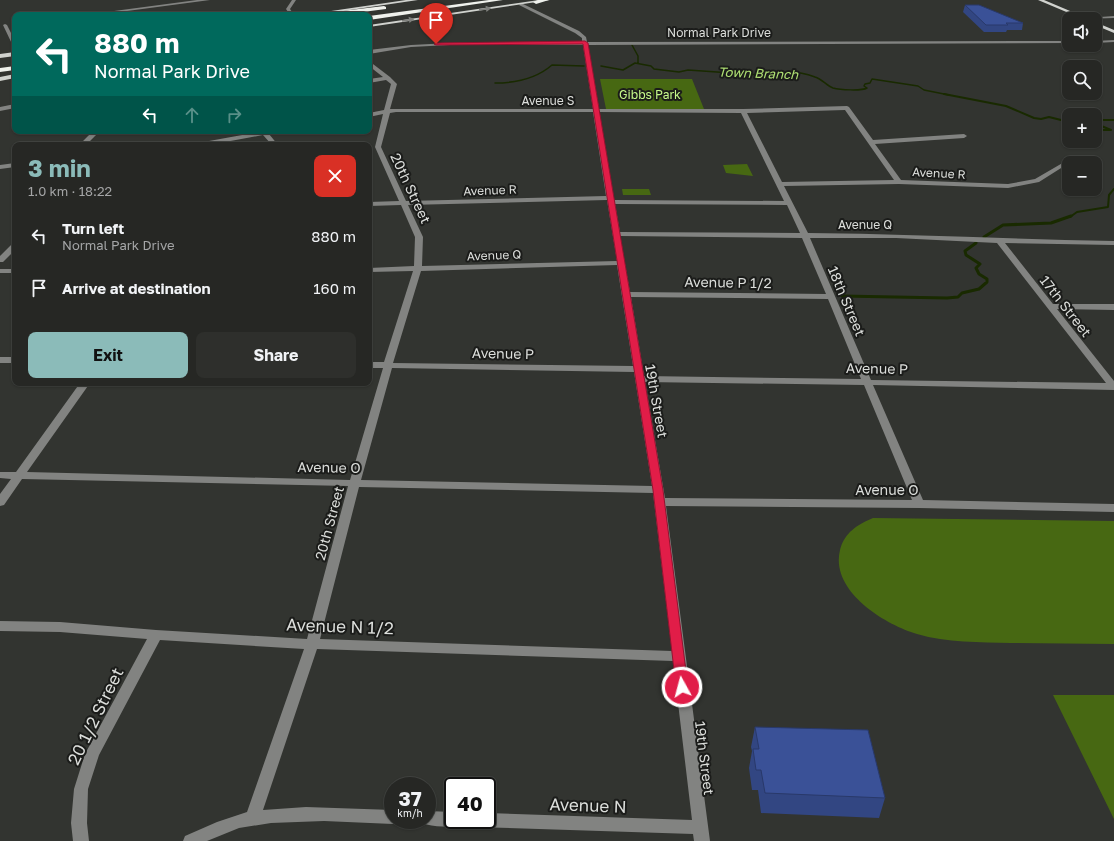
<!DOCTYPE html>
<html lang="en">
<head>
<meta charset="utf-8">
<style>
	:root { --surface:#262724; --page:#2e2f2c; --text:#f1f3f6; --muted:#a4a5a6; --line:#424441; --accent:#8bbbb9 }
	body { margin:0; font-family:"Golos Text",sans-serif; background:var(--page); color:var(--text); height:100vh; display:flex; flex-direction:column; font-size:15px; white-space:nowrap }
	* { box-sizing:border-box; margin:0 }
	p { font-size:13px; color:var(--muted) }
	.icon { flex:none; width:22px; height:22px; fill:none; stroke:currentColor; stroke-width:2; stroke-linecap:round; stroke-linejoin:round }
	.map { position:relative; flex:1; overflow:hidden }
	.details { position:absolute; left:12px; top:142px; width:360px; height:244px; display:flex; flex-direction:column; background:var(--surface); border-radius:8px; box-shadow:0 1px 3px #0004,0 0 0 1px var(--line) }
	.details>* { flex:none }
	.hud { position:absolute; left:12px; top:12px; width:360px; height:122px; border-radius:8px; box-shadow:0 1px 3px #0004,0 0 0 1px var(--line); background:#00695c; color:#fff; overflow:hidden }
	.buttons { position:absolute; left:1062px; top:12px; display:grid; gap:8px }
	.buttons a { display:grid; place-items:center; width:40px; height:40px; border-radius:8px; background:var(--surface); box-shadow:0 1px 3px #0004,0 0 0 1px var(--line); font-size:20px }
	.speed { position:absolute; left:384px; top:777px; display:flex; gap:8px; font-size:20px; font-weight:700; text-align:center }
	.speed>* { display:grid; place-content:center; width:52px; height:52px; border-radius:50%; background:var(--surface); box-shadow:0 1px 3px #0004,0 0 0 1px var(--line); line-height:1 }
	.speed small { font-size:10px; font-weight:400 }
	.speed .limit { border:2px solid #111; border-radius:6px; background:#fff; color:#111 }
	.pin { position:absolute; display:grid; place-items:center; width:34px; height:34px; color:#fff; margin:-41px -17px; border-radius:50% 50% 50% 0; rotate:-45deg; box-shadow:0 0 4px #0007 }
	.pin .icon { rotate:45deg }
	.me { position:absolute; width:44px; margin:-22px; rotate:353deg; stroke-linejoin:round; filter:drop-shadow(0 0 3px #0008) }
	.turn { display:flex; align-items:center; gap:14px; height:84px; padding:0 16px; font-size:18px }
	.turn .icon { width:52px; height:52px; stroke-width:2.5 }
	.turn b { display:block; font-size:28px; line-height:34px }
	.lanes { display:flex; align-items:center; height:38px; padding:0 16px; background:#0003; justify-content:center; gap:20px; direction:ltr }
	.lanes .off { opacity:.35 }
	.round { display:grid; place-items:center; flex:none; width:42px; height:42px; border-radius:8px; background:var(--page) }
	.overview { display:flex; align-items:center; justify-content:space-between; height:68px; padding:0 16px }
	h1 { font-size:24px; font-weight:700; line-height:30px; color:var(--accent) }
	.cta { display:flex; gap:8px; margin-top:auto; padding:8px 16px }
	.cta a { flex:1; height:46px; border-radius:8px; background:var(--accent); color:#111; font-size:16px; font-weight:700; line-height:46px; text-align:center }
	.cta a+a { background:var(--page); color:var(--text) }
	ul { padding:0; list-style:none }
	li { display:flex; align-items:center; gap:12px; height:52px; padding:0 16px }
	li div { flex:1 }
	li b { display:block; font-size:15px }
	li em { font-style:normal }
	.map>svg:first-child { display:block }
</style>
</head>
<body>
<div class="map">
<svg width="1114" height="841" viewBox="0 0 1114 841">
	<rect width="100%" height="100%" fill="#323430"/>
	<path fill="#476812" d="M600 79H692L704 109H606Z
		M747 164 753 176 726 173 723 165Z
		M622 189H649L651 195H623Z
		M873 518 1114 521V644C1080 644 1045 643 1011 643 980 642 947 643 917 634 884 624 830 591 840 550 844 533 858 524 873 518Z
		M1053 695H1114V819Z"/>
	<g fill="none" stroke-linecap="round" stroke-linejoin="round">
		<path stroke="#192a00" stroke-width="1.5" d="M632 45 638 56V63
			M601 66 623 70 635 63 651 66 654 69 679 72 688 70 774 76 779 75 778 73C790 71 804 73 815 77 822 79 827 86 833 88 840 90 862 91 867 88L864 86 865 84 870 83 872 79 918 86 924 90 949 95
			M495 83C515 83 537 78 552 65L584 66"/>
		<path stroke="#192a00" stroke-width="2" d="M944 94 1006 106 1034 118 1041 119 1049 117 1069 122
			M1095 130H1111L1099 125 1097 122 1098 120H1114
			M1070 217 1077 212 1108 207 1109 195 1114 189"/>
		<path stroke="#192a00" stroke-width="3" d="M984 237 1003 225 1051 223 1071 216
			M842 296 947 298 958 297 962 293 979 289 987 282V279L979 274 976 268 980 264 966 255 965 251 976 243"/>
		<path fill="#828381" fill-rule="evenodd" d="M197 0H210L97 15H84Z
			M292 0H296L290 9 294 15H290L286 9Z
			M521 3 579 31 586 37 587 42 1069 41V43L588 45 599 109H743L847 106 849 107 873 140 964 134 967 136 964 138 875 144 901 180 1008 184 1035 179 1066 161 1094 157V159L1069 163 1039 182 1008 188 899 184 784 186 808 233C910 234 1012 239 1114 241V245L1005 243 1053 304H1114V310L1057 309 1114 381V390L873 385 923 500 1114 504V512L919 508 666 506 710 841H694L693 834 475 827 470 825 467 820H487V813L692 820 673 661 317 649 263 810 306 807 393 810V820H399L398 822 393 824 324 821 271 823 239 828 207 841H183L185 836 217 822 247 812 304 649 160 640 99 755 88 789 87 823 89 841H73L71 823 74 789 85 754 147 639 60 632 0 631V621L60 622 156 630 307 639 348 486 22 479 4 505 0 506V494L11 479 0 478V472H16L80 383H90L27 472 350 480 383 368H369V362H384L413 271 369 272V268L414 266 415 237 401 205 369 206V202L399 201 375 147 383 114 369 117V113L384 110 391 84 386 80 369 83V79L383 77 369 66V61L390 77 397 84 390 109H593L583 45H450L411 47 369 54V50L411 45 450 43 582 42V38L575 33 519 5ZM845 110 894 180 782 182 747 113ZM396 112H593L606 196 406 201 381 147 390 113ZM599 112 741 113 784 201 614 200ZM607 200 617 261 422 266 423 237 408 205ZM615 204 787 205 800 233 620 232ZM620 236 802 238 826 294 630 292ZM810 238H896L997 243 1106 383 871 380ZM617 265 633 366 393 363 421 271ZM631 297 828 299 861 379 644 376ZM392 368 634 372 652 486 361 480ZM645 382 864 385 912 500 665 498ZM359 487 653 493 672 651 320 639Z
			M1114 16V18L1084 19 1086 18Z
			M5 24 7 25 15 41V47L13 46 3 25Z
			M1114 40V42L1095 43V41Z
			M15 104V108L0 111V107Z
			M93 131H100L86 145H79Z
			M264 131H280L269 134 278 145H272L263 135 209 145H195L198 143Z
			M15 163V167L0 169V165Z
			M12 244H15V250L3 262H0V256Z
			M0 269H15V273H0Z
			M0 357H15V363H0Z
			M427 811 453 812V820H460L458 824C448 828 432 827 422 823L420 820H427Z"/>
		<path fill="#d0d2ce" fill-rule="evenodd" d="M406 0H418L316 15H304Z
			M539 0H550L369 27V25Z
			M1038 0H1044L1089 19H1083Z
			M1095 22 1114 30V33L1095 25Z
			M15 52V56L0 58V54Z
			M15 74V78L0 81V77Z"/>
		<path fill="#eff1ec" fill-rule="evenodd" d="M489 0H503L369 20V16Z
			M538 0H549L536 4 533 2Z
			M384 6 386 7V9L339 15H322L325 13Z
			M15 66V70L0 72V68Z"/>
	</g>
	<path fill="#324682" d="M965 5 1023 23 1022 30H1007L1006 32H984L963 12Z
		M755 727 885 798 879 818 761 813 758 790H752L749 768 752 751 751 747Z"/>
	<path fill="#3a5197" stroke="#29396a" d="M965 5H979L1023 23H1006L1008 25H986Z
		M133 14 134 15H122Z
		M755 727 868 730 885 798 765 793 761 770H756L753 749H759Z"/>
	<defs><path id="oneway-solid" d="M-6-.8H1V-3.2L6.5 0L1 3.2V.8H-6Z"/></defs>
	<g fill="#7f807d">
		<use href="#oneway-solid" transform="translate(485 9) rotate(-8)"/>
		<use href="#oneway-solid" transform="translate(408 20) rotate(-8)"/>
	</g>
	<path fill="#e11d48" stroke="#92132f" d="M585 41 588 43 663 490 688 687 686 690 682 692 678 690 676 687 653 490 583 44 436 45 434 44 436 43Z"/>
	<g text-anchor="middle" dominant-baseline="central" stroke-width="4" stroke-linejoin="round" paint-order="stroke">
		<g font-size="12" fill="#dcdedb" stroke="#1b1c1a">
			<text x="719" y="32">Normal Park Drive</text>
			<text x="548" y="100">Avenue S</text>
			<text transform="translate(939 173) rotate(3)">Avenue R</text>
			<text transform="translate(490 190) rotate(-2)">Avenue R</text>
			<text x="865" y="224">Avenue Q</text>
			<text transform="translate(494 255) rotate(-2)">Avenue Q</text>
		</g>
		<g font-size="12" fill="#c5f88a" stroke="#1b1c1a">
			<text x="650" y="94">Gibbs Park</text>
		</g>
		<g font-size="13" font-style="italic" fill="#afe073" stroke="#1b1c1a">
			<text transform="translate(758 73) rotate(2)">Town Branch</text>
		</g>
		<g font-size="14" fill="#dcdedb" stroke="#1b1c1a">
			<text transform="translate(411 188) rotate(65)">20th Street</text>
			<text transform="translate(728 282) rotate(1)">Avenue P 1/2</text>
			<text transform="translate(847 301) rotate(67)">18th Street</text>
			<text transform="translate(1066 306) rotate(52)">17th Street</text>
			<text transform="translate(503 353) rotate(1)">Avenue P</text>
			<text transform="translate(877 368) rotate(1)">Avenue P</text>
			<text transform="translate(657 401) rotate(80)">19th Street</text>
			<text transform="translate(329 467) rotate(1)">Avenue O</text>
			<text x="887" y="489">Avenue O</text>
			<text transform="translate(329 523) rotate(-75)">20th Street</text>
			<text transform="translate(705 758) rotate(83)">19th Street</text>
		</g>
		<g font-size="17" fill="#dcdedb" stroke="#1b1c1a">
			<text transform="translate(340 626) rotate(2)">Avenue N 1/2</text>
			<text transform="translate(95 716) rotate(-64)">20 1/2 Street</text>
			<text transform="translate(588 805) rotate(2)">Avenue N</text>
		</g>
	</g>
</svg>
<div class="buttons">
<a><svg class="icon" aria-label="sound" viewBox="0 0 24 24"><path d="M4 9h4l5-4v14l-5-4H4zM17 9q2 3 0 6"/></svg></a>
<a><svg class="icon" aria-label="search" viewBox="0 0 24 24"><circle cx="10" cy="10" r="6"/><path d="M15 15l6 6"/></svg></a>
<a>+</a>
<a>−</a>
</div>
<div class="speed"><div>37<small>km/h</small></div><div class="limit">40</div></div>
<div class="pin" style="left:436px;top:44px;background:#d93025"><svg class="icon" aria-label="arrive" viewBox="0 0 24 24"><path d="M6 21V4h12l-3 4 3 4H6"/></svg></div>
<svg class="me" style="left:682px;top:687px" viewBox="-20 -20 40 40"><circle r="17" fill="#e11d48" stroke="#fff" stroke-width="3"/><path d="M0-11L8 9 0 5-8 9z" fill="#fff"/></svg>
<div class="hud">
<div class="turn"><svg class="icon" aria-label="left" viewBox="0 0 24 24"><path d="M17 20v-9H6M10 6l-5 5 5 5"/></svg><div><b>880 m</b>Normal Park Drive</div></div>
<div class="lanes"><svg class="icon" aria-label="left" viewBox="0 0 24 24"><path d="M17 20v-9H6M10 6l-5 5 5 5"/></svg><svg class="icon off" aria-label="ahead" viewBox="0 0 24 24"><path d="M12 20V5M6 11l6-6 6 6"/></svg><svg class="icon off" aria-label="right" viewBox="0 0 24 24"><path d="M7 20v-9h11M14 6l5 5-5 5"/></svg></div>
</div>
<section class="details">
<div class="overview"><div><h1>3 min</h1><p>1.0 km · 18:22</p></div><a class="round" style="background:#d93025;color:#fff"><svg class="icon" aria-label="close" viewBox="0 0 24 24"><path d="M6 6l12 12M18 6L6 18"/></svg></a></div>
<ul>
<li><svg class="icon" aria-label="left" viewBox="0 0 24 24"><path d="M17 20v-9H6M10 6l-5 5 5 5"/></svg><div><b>Turn left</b><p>Normal Park Drive</p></div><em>880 m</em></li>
<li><svg class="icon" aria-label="arrive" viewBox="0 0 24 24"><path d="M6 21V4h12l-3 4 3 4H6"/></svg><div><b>Arrive at destination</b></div><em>160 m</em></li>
</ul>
<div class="cta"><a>Exit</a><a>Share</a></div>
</section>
</div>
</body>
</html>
